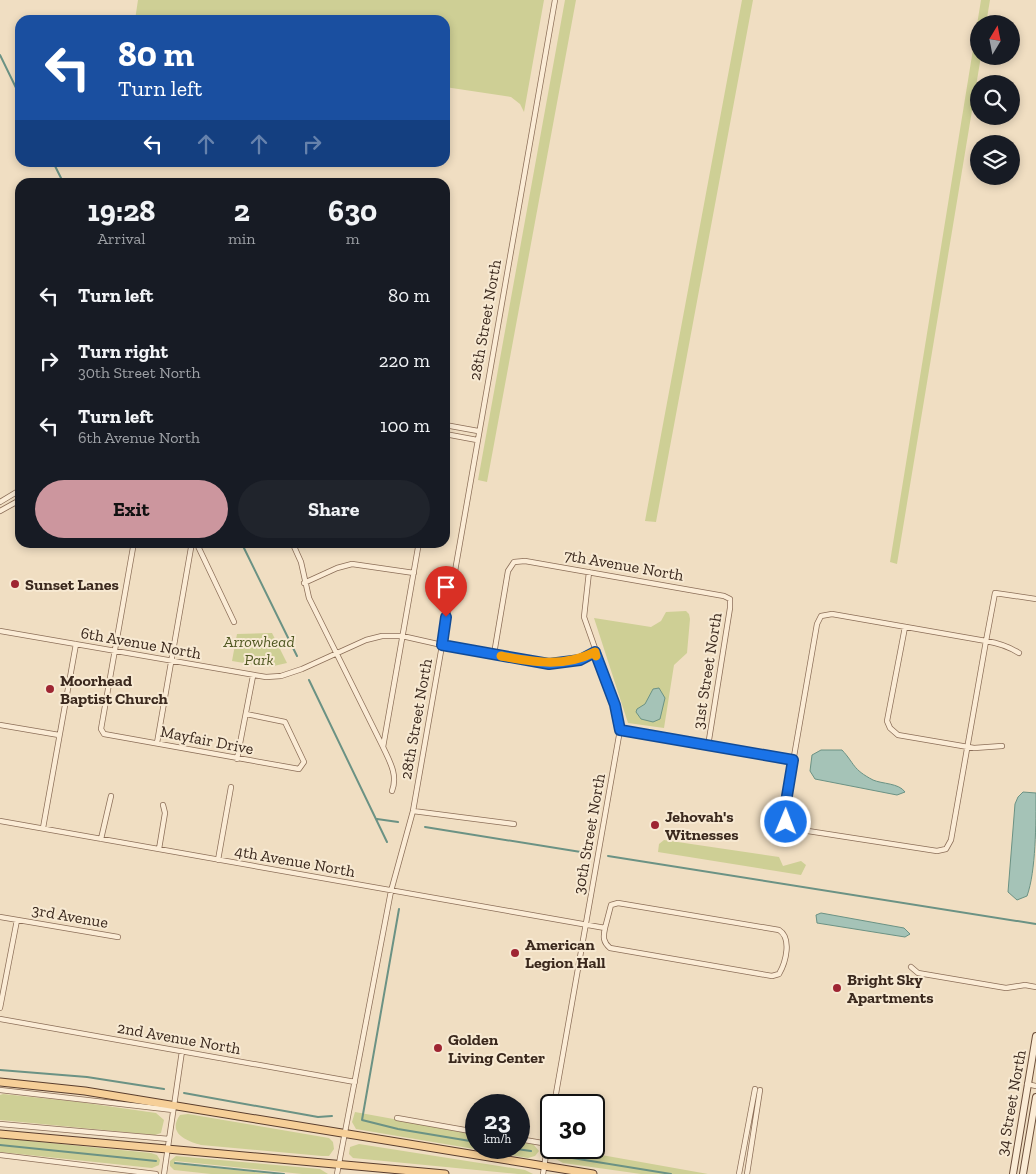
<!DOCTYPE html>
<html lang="en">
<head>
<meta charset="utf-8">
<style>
	:root { --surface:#171b24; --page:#20242c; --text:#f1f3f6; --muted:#9ea1a6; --accent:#cc969e }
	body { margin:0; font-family:"Zilla Slab",serif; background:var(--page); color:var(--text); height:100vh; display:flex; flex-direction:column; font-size:19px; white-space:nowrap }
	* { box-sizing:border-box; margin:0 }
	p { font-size:16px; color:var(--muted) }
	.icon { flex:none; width:28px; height:28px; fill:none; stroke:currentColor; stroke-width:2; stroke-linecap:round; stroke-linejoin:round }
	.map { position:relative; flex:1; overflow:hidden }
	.panel { position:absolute; left:15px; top:178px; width:435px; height:370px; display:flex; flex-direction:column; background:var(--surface); border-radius:15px; box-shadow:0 2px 8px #0003 }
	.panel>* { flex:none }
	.banner { position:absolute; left:15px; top:15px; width:435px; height:152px; border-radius:15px; box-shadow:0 2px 8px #0003; background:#1a4fa0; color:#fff; overflow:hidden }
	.needle { width:32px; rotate:10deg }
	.controls { position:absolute; left:970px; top:15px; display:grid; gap:10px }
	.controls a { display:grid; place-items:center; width:50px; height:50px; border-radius:50%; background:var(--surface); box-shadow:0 2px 8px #0003; font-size:25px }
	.speed { position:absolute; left:465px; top:1094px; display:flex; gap:10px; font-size:25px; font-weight:700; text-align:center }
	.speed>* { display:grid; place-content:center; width:65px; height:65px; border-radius:50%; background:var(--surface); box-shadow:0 2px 8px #0003; line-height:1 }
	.speed small { font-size:12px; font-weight:400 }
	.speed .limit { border:2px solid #111; border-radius:8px; background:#fff; color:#111 }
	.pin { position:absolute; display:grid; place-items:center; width:42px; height:42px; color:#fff; margin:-51px -21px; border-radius:50% 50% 50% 0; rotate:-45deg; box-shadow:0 0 5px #0007 }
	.pin .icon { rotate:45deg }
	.me { position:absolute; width:55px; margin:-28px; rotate:1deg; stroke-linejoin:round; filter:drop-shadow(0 0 4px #0008) }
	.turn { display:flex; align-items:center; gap:18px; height:105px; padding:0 20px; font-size:22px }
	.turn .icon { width:65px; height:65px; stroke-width:2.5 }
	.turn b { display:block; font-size:35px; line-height:42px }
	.lanes { display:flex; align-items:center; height:48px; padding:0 20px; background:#0003; justify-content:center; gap:25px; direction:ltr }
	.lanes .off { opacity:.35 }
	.eta { display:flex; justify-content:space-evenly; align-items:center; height:85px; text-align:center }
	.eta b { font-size:30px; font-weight:700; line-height:35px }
	.button { display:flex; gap:10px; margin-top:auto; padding:10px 20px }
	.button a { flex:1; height:58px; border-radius:30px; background:var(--accent); color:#111; font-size:20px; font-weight:700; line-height:58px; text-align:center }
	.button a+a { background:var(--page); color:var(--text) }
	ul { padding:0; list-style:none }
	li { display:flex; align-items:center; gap:15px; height:65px; padding:0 20px }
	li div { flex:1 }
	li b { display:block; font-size:19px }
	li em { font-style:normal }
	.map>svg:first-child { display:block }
</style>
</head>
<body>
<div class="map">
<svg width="1036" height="1174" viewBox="0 0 1036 1174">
	<rect width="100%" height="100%" fill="#f0dec2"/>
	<path fill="#cecf95" d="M138 0H544L524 112 520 104 511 97 445 87V20H135Z
		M565 0H576L487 482 478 480Z
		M742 0H753L656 522 645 521Z
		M981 0H990L986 24H979V56H981L897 564 890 562Z
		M686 611 689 614 690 619 687 653 674 665 664 728 628 723 594 618 651 627 661 621 666 612Z
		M272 633 287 663 269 667 232 661 237 634Z
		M664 840 779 857 783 866 801 861 806 865 801 875 658 852 659 844Z
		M3 1094 79 1102 156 1113 164 1120 161 1133 155 1135 0 1120V1095Z
		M355 1112 476 1134V1148H519V1142L533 1144 539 1151 535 1156 528 1158 356 1129 352 1122Z
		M188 1114 329 1138 333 1142 334 1149 329 1156H322L201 1145C186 1141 167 1133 180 1115Z
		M0 1138 151 1153 157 1155 160 1160 159 1165 152 1168 0 1152Z
		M359 1144 525 1170 533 1174H518L353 1158 349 1154 350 1147Z
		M554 1148 568 1149 708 1174H641L563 1163 554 1158Z
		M176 1156 320 1169 328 1174H302L175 1161V1164L272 1174H211L174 1170 170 1166V1161Z"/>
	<path fill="#a5c3b7" stroke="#6b9284" d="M659 688 665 698 660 719 653 722 641 719 636 712 637 709 645 704 653 689Z
		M821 750H842C855 764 852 769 873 780 882 784 899 783 905 792L897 795 815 779 810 771 812 755Z
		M1023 792 1036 793C1036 823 1036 871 1027 896L1017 900 1008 892 1015 804 1018 797Z
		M821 913 904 928 910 934 905 937 817 923 816 915Z"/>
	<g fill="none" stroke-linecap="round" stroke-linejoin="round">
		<path stroke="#6b9284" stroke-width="2" d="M0 55 20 96
			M53 162 63 182
			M241 542 297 656
			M309 680 387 842
			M377 819 398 822
			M425 827 587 853
			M608 856 1036 924
			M399 909 362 1120 398 1129 476 1142
			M0 1070 87 1077 164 1089
			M184 1093 318 1117 332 1116
			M0 1145 156 1161
			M509 1148 531 1151
			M560 1156 671 1174
			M175 1163 284 1174"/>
		<g stroke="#8b6e58" stroke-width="6">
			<path id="street" d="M445 425 478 431
				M445 434 477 440
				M0 502 20 490
				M0 511 20 500
				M134 542 101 729 104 734 299 769 304 762 285 722 246 714
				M196 542 234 622
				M292 542 301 562 309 598 383 747 419 542
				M304 583 337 568 352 564 414 573
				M905 627 887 721 890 728 898 735 974 748 1002 746
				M0 631 266 677 281 676 302 669 366 640 382 636H402L442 645 549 664 579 660 595 652
				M1019 653C1008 646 998 643 986 641L832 614 821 616 817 624 784 814 786 823 795 829 937 851 946 849 951 840 986 641 995 593 1036 599
				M494 654 508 571 514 562 525 561 724 596 730 599V608L708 746
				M0 725 59 735
				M620 730 793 760
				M157 743 192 542
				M383 747C390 762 398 775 392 791
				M237 759 253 676
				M413 811 514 824
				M0 821 605 928C603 937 603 942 610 948L772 976 779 974C786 962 792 938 779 930L618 903 611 905 605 928
				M43 828 76 644
				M101 839 111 796
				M159 849 165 813 163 805
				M218 860 231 787
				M0 917 118 937
				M911 967 918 973 1006 988 1025 985 1036 987
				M0 1008 17 920
				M0 1019 355 1082
				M1027 1084 1036 1086
				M0 1090 173 1110
				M554 1105 620 730 615 705 584 617 589 572
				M397 1118 476 1132
				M0 1124 169 1139
				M519 1139 548 1144
				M0 1155 156 1174
				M164 1174 182 1051
				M337 1174 391 891 413 811 555 0
				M543 1174 551 1123
				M739 1174 755 1089
				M747 1174 760 1090"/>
		</g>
		<g stroke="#6d4f3b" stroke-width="8">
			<path id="secondary" d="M1013 1174 1036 1036
				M1023 1174 1036 1097"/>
		</g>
		<g stroke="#593d2d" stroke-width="9">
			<path id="primary" d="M0 1082 85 1091 593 1174
				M0 1134 445 1174"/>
		</g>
		<use href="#street" stroke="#fbecd6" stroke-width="4.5"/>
		<use href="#secondary" stroke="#fbecd6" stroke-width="6"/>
		<use href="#primary" stroke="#f6cf98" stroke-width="7"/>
	</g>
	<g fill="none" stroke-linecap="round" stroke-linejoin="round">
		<g stroke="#114b97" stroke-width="12">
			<path id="route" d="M446 617 442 645 549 664 580 660 595 652 615 705 620 730 793 760 784 814 786 822"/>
		</g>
		<use href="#route" stroke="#1a73e8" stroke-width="9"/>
		<path stroke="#f59e0b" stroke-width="9" d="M501 656C534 662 563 668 595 652L596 656"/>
	</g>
	<g fill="#9e2532" stroke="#f7e9d2" stroke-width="2">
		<circle cx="15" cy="584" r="5"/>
		<circle cx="50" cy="689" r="5"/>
		<circle cx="655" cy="825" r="5"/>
		<circle cx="515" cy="953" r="5"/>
		<circle cx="837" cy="988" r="5"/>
		<circle cx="438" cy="1048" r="5"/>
	</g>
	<g text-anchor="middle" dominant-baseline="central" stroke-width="4" stroke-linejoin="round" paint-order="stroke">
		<g font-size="16" fill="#3a281d" stroke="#f7e9d2">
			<text transform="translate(485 320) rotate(-80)">28th Street North</text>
			<text transform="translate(624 565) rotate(10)">7th Avenue North</text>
			<text transform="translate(141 643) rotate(10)">6th Avenue North</text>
			<text transform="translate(707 671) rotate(-81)">31st Street North</text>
			<text transform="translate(416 719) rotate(-80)">28th Street North</text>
			<text transform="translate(207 740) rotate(11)">Mayfair Drive</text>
			<text transform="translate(589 834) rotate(-80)">30th Street North</text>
			<text transform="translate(295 861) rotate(10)">4th Avenue North</text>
			<text transform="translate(70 916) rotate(10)">3rd Avenue</text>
			<text transform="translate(179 1038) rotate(10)">2nd Avenue North</text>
			<text transform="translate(1011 1103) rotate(-80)">34 Street North</text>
		</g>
		<g font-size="16" font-weight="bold" fill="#3a281d" stroke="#f7e9d2" text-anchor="start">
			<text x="25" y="584">Sunset Lanes</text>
			<text x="60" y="680">Moorhead<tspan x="60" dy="18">Baptist Church</tspan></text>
			<text x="665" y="816">Jehovah's<tspan x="665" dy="18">Witnesses</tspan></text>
			<text x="525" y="944">American<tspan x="525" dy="18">Legion Hall</tspan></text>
			<text x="847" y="979">Bright Sky<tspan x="847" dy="18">Apartments</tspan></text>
			<text x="448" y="1039">Golden<tspan x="448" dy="18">Living Center</tspan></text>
		</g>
		<g font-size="16" font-style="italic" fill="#505822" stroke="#f7e9d2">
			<text x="259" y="641">Arrowhead<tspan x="259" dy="18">Park</tspan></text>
		</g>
	</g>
</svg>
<div class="controls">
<a><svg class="needle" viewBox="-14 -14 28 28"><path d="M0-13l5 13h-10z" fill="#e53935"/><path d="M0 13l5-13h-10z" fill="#9ea1a6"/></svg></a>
<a><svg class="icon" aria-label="search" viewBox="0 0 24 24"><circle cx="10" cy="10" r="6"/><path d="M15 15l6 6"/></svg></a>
<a><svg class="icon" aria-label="layers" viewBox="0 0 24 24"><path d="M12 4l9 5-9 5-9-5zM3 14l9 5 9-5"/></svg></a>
</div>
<div class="speed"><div>23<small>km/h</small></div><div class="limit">30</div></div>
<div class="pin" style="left:446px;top:617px;background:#d93025"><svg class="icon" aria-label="arrive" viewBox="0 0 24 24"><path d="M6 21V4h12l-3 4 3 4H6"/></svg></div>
<svg class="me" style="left:786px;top:822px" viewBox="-20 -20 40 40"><circle r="17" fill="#1a73e8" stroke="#fff" stroke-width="3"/><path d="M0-11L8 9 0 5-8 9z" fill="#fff"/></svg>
<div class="banner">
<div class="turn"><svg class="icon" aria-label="left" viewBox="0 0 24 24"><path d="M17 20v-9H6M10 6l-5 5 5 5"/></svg><div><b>80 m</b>Turn left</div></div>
<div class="lanes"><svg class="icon" aria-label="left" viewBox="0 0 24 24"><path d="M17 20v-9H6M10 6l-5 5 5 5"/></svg><svg class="icon off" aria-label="ahead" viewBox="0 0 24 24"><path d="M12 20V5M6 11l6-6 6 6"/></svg><svg class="icon off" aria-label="ahead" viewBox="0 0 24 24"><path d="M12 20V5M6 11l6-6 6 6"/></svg><svg class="icon off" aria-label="right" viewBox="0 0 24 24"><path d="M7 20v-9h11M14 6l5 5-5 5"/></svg></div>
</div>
<section class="panel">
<div class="eta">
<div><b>19:28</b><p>Arrival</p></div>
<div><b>2</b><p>min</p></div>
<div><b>630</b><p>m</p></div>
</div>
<ul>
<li><svg class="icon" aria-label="left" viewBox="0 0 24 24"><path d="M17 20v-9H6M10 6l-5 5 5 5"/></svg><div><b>Turn left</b></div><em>80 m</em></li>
<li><svg class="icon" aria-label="right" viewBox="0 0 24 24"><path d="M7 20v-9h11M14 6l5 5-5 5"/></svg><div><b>Turn right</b><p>30th Street North</p></div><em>220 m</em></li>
<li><svg class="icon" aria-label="left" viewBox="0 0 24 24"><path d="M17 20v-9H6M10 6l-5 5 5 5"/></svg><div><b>Turn left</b><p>6th Avenue North</p></div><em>100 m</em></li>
</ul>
<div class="button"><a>Exit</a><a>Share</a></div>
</section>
</div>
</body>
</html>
